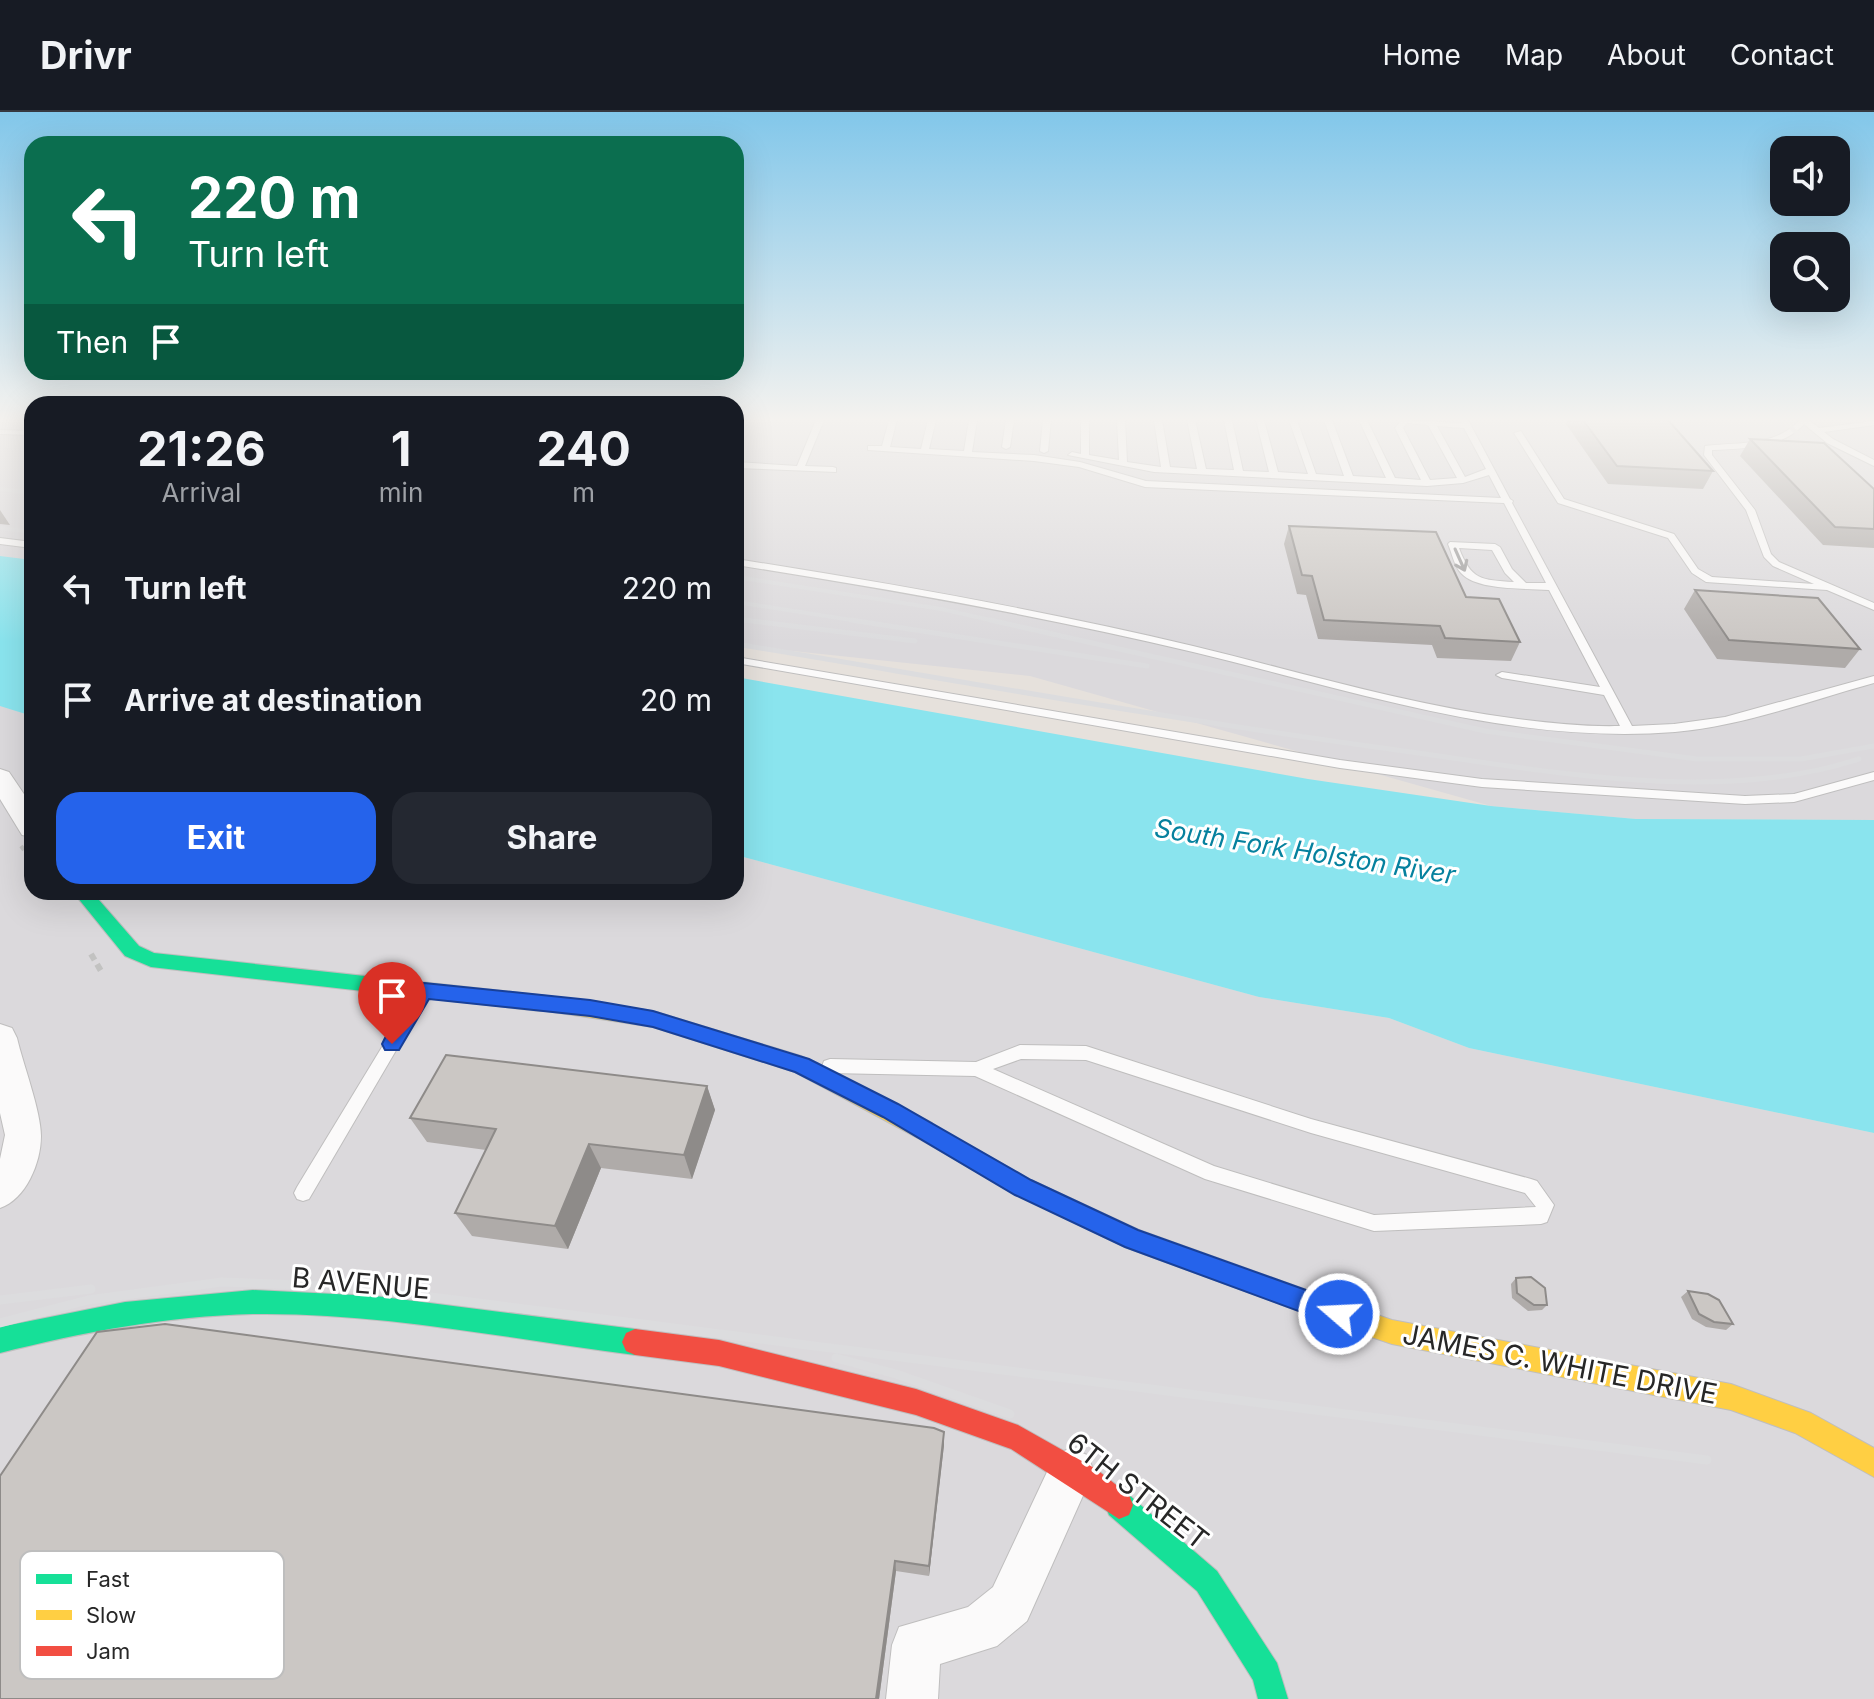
<!DOCTYPE html>
<html lang="en">
<head>
<meta charset="utf-8">
<style>
	:root { --surface:#171b24; --page:#242831; --text:#f1f3f6; --muted:#9ea1a6; --line:#363941; --accent:#2563eb }
	body { margin:0; font-family:Inter,sans-serif; background:var(--page); color:var(--text); height:100vh; display:flex; flex-direction:column; font-size:30px; white-space:nowrap }
	* { box-sizing:border-box; margin:0 }
	p { font-size:26px; color:var(--muted) }
	.icon { flex:none; width:44px; height:44px; fill:none; stroke:currentColor; stroke-width:2; stroke-linecap:round; stroke-linejoin:round }
	.map { position:relative; flex:1; overflow:hidden }
	.side { position:absolute; left:24px; top:284px; width:720px; height:504px; display:flex; flex-direction:column; background:var(--surface); border-radius:24px; box-shadow:0 8px 32px #0002 }
	.side>* { flex:none }
	.guide { position:absolute; left:24px; top:24px; width:720px; height:244px; border-radius:24px; box-shadow:0 8px 32px #0002; background:#0b6e4f; color:#fff; overflow:hidden }
	.tools { position:absolute; left:1770px; top:24px; display:grid; gap:16px }
	.tools a { display:grid; place-items:center; width:80px; height:80px; border-radius:16px; background:var(--surface); box-shadow:0 8px 32px #0002; font-size:40px }
	.pin { position:absolute; display:grid; place-items:center; width:68px; height:68px; color:#fff; margin:-82px -34px; border-radius:50% 50% 50% 0; rotate:-45deg; box-shadow:0 0 8px #0007 }
	.pin .icon { rotate:45deg }
	.me { position:absolute; width:88px; margin:-44px; rotate:289deg; stroke-linejoin:round; filter:drop-shadow(0 0 6px #0008) }
	.turn { display:flex; align-items:center; gap:28px; height:168px; padding:0 32px; font-size:36px }
	.turn .icon { width:104px; height:104px; stroke-width:2.5 }
	.turn b { display:block; font-size:56px; line-height:68px }
	.then { display:flex; align-items:center; height:76px; padding:0 32px; background:#0003; gap:16px; font-size:30px }
	.eta { display:flex; justify-content:space-evenly; align-items:center; height:136px; text-align:center }
	.eta b { font-size:48px; font-weight:700; line-height:56px }
	.button { display:flex; gap:16px; margin-top:auto; padding:16px 32px }
	.button a { flex:1; height:92px; border-radius:24px; background:var(--accent); color:#fff; font-size:32px; font-weight:700; line-height:92px; text-align:center }
	.button a+a { background:var(--page); color:var(--text) }
	ul { padding:0; list-style:none }
	li { display:flex; align-items:center; gap:24px; height:112px; padding:0 32px }
	li div { flex:1 }
	li b { display:block; font-size:30px }
	li em { font-style:normal }
	header { display:flex; align-items:center; gap:48px; box-sizing:border-box; height:112px; padding:0 40px; background:var(--surface); border-bottom:2px solid var(--line) }
	header strong { font-size:38px }
	nav { display:flex; gap:44px; margin-inline-start:auto; font-size:28px }
	.map>svg:first-child { display:block }
</style>
</head>
<body>
<header>
<strong>Drivr</strong>
<nav><a>Home</a><a>Map</a><a>About</a><a>Contact</a></nav>
</header>
<div class="map">
<svg width="1874" height="1587" viewBox="0 0 1874 1587">
	<rect width="100%" height="100%" fill="#e6e1dc"/>
	<path fill="#dbd9dc" d="M0 308H32V461L0 458Z
		M736 308H1874V708L1636 707 1491 694 1030 564 736 533Z
		M0 593 32 604V780H736V743L1259 885 1389 906 1469 936 1874 1021V1587H0Z"/>
	<path fill="#8ae4ee" d="M0 444 32 448V604L0 594Z
		M736 565 1308 667 1491 694 1636 707 1874 708V1021L1469 936 1389 906 1259 885 736 743Z"/>
	<g fill="none" stroke-linecap="round" stroke-linejoin="round">
		<g stroke="#bfbebe" stroke-width="2">
			<path id="lane" d="M816 308H824L805 354 833 355 836 356V360L736 356V350L797 354Z
				M889 308H897L890 335 921 337 928 308H936L929 337 964 339 969 308H977L972 340 1034 343 1080 350 1146 369 1501 386 1489 363 1463 371 1427 374 1154 360 1068 343 1072 340 1081 342V308H1089V343L1119 348 1117 308H1125L1127 350 1161 355 1154 308H1162L1170 355 1197 357 1187 308H1195L1206 357 1234 358 1224 308H1232L1243 359 1269 360 1256 308H1264L1278 360 1308 362 1289 308H1297L1316 362 1344 364 1324 308H1332L1353 364 1386 366 1359 308H1367L1395 366 1421 368 1395 316 1400 310 1398 308 1462 311 1460 308H1468L1510 387 1513 389 1512 391 1632 614 1674 612 1725 605 1874 564V571C1809 589 1743 614 1675 620 1510 633 1351 578 1193 540 1042 504 889 477 736 453V447C889 471 1042 498 1193 534 1301 560 1408 593 1518 607 1551 611 1586 615 1620 614L1604 583 1502 566 1496 563 1502 560 1600 575 1549 478C1526 476 1477 479 1461 461 1454 454 1452 441 1448 432L1450 430 1495 432 1500 435 1512 457 1526 471H1546L1504 391 1145 375 1079 355 1034 349 868 338V334H882ZM1407 311 1428 313 1457 366 1430 368 1403 316ZM1437 314 1464 316 1486 357 1465 365ZM1459 436 1492 438 1505 461 1514 470C1481 468 1471 468 1459 436Z
				M1006 308H1014L1010 335 1006 337 1002 335Z
				M1043 308H1051L1048 339 1044 341 1040 339Z
				M1800 308H1809L1819 316 1874 309V313L1824 320 1833 327 1874 348V354L1827 331 1804 312C1782 337 1743 336 1712 338V343L1755 398 1771 442 1779 450 1874 491V498L1827 478 1706 470 1692 461 1668 426 1558 391 1514 321 1521 319 1564 387 1674 422 1698 457 1712 465 1814 472 1773 454 1764 445 1746 398 1704 343 1705 334C1738 330 1775 335 1800 308Z
				M0 318 32 319V323L0 322Z
				M0 426 32 430V436L0 432Z
				M736 545 1340 648 1482 667 1745 684 1794 682 1874 660V668L1794 690 1745 692 1482 675 1340 656 736 551Z
				M424 872 429 874 432 878 429 882 309 1087 303 1089 297 1087 294 1081 297 1075 419 874Z
				M1020 933 1086 934 1311 1007 1531 1067 1537 1069 1554 1093 1547 1110 1541 1112 1374 1119 1205 1067 975 964 830 961 824 959 822 954 824 949 830 947 976 950ZM1021 947 1086 948 1311 1021 1525 1081 1536 1095 1374 1103 1214 1054 993 957Z"/>
		</g>
		<g stroke="#bfbebe" stroke-width="2">
			<path id="street" d="M0 657 9 660 32 694V725L22 723 0 687Z
				M0 912 12 916 17 926C23 952 41 999 41 1024 41 1051 26 1087 0 1096V1047L5 1023 0 1001Z
				M1071 1336 1087 1343 1094 1359 1027 1509 997 1534 940 1552 938 1587H886L892 1533 899 1515 968 1495 993 1475 1055 1343Z"/>
		</g>
		<g stroke="#bfbebe" stroke-width="2">
			<path id="fast" d="M73 780H92L139 834 154 841 540 883 547 885 550 891 547 897 540 899 151 855 125 844Z
				M253 1178 375 1184 635 1217 644 1221 648 1230 644 1239 635 1243C509 1227 380 1200 253 1202 167 1204 83 1220 0 1241V1215L125 1190Z
				M1119 1379 1129 1383 1217 1459 1277 1551 1288 1587H1258L1253 1568 1197 1479 1109 1403 1105 1393 1109 1383Z"/>
		</g>
		<g stroke="#bfbebe" stroke-width="2">
			<path id="slow" d="M540 883 653 899 801 944 932 1011 935 1018 932 1025 924 1028 916 1025 795 960 653 915 533 897 530 891 533 885Z
				M1348 1193 1392 1208 1731 1272 1811 1301 1874 1336V1365L1795 1321 1731 1298 1392 1232 1339 1214 1336 1205 1339 1196Z"/>
		</g>
		<g stroke="#bfbebe" stroke-width="2">
			<path id="jam" d="M924 1008 1031 1068 1139 1118 1357 1196 1360 1205 1357 1214 1348 1217 1125 1135 1015 1082 916 1025 913 1018 916 1011Z
				M635 1217 719 1228 916 1277 1018 1313 1096 1357 1129 1383 1133 1393 1129 1403 1119 1407 1011 1337 916 1303 719 1254 635 1243 626 1239 622 1230 626 1221Z"/>
		</g>
		<path stroke="#c2c2c1" stroke-width="4" stroke-dasharray="5 3" stroke-linecap="butt" d="M21 734 32 749"/>
		<path stroke="#c2c2c1" stroke-width="6" stroke-dasharray="7 5" stroke-linecap="butt" d="M91 842 101 859"/>
		<use href="#lane" fill="#fbfafa" fill-rule="evenodd"/>
		<use href="#street" fill="#fbfafa" fill-rule="evenodd"/>
		<use href="#fast" fill="#16e098" fill-rule="evenodd"/>
		<use href="#slow" fill="#ffcf43" fill-rule="evenodd"/>
		<use href="#jam" fill="#f24e42" fill-rule="evenodd"/>
		<path stroke="#dcdcde" stroke-width="4" d="M1783 308 1821 344
			M0 377 32 381
			M0 416 32 420
			M736 465 941 497 999 510
			M736 490 864 510
			M736 507 760 510"/>
		<path stroke="#dcdcde" stroke-width="5" d="M744 508 915 529
			M851 508 1147 554
			M990 508 1485 619 1697 647H1801L1874 634
			M736 532C959 569 1181 609 1404 639 1548 659 1719 693 1859 647"/>
		<path stroke="#dcdcde" stroke-width="9" d="M0 1188 91 1177
			M0 1211 88 1188 222 1170 353 1175 1707 1348
			M836 1246 896 1262 1010 1302"/>
	</g>
	<path fill="#afaba9" d="M1568 308H1668L1713 359 1703 377 1608 372 1566 312Z
		M1750 327 1874 377V436L1823 433 1740 344Z
		M0 398 10 413 0 412Z
		M1289 414 1466 485 1520 530 1511 549 1437 546 1432 533 1318 527 1306 483 1297 482 1284 432Z
		M1695 478 1860 537 1845 556 1717 547 1684 497Z
		M707 974 715 998 692 1067 601 1056 568 1137 472 1124 455 1101 486 1038 427 1030 410 1006Z
		M1516 1166 1547 1193 1542 1198 1528 1199 1512 1186 1511 1172Z
		M1688 1179 1733 1212 1726 1218 1706 1215 1692 1207 1681 1185Z
		M944 1320V1333L929 1464 896 1459 879 1587H0Z"/>
	<path fill="#8e8b89" d="M707 974 715 998 692 1067 684 1043Z
		M589 1032 601 1056 568 1137 555 1114Z
		M944 1320V1333L929 1464V1454Z
		M895 1449 896 1459 879 1587H876Z"/>
	<path fill="#cbc7c4" stroke="#8e8b89" stroke-width="2" d="M1583 308H1668L1713 359 1617 354Z
		M1750 327 1824 331 1874 377V417L1835 415Z
		M1289 414 1436 420 1466 485 1499 487 1520 530 1445 526 1440 514 1324 508 1312 464 1302 463Z
		M1695 478 1818 486 1860 537 1729 528Z
		M446 943 707 974 684 1043 589 1032 555 1114 455 1101 496 1017 410 1006Z
		M1531 1165 1545 1176 1547 1193H1534L1517 1181 1516 1166Z
		M1688 1179 1708 1182 1719 1188 1733 1212 1714 1210 1699 1202Z
		M165 1212 934 1316 944 1320 929 1454 895 1449 876 1587H0V1364L97 1220Z"/>
	<defs><path id="oneway-shaft" d="M-6 0H5M1.5-3L5.5 0L1.5 3" fill="none" stroke-width="1.6" stroke-linecap="round" stroke-linejoin="round" transform="scale(2)"/></defs>
	<use stroke="#9c9b9b" href="#oneway-shaft" transform="translate(1460 448) rotate(66)"/>
	<linearGradient id="sky" x2="0" y2="1"><stop stop-color="#82c7ea"/><stop offset="0.58" stop-color="#f4f2ef"/><stop offset="1" stop-color="#f4f2ef" stop-opacity="0"/></linearGradient>
	<rect width="1874" height="530" fill="url(#sky)"/>
	<path fill="#2563eb" stroke="#184099" stroke-width="2" d="M424 871 590 888 653 899 809 947 898 992 1031 1068 1138 1118 1348 1193 1352 1202 1348 1211 1339 1214 1125 1135 1015 1083 883 1005 795 960 653 915 590 904 429 887 399 938H385L382 932 385 926 417 873Z"/>
	<g text-anchor="middle" dominant-baseline="central" stroke-width="6" stroke-linejoin="round" paint-order="stroke">
		<g font-size="26" font-style="italic" fill="#05819e" stroke="#fff">
			<text transform="translate(1305 739) rotate(9)">South Fork Holston River</text>
		</g>
		<g font-size="28" fill="#272727" stroke="#fff">
			<text transform="translate(361 1171) rotate(5)">B AVENUE</text>
			<text transform="translate(1560 1252) rotate(11)">JAMES C. WHITE DRIVE</text>
			<text transform="translate(1138 1379) rotate(38)">6TH STREET</text>
		</g>
	</g>
	<rect x="20" y="1439" width="264" height="128" rx="12" fill="#fff" stroke="#bebebe" stroke-width="2"/>
	<rect x="36" y="1462" width="36" height="10" fill="#16e098"/>
	<rect x="36" y="1498" width="36" height="10" fill="#ffcf43"/>
	<rect x="36" y="1534" width="36" height="10" fill="#f24e42"/>
	<g font-size="22" fill="#272727">
		<text x="86" y="1475">Fast</text>
		<text x="86" y="1511">Slow</text>
		<text x="86" y="1547">Jam</text>
	</g>
</svg>
<div class="tools">
<a><svg class="icon" aria-label="sound" viewBox="0 0 24 24"><path d="M4 9h4l5-4v14l-5-4H4zM17 9q2 3 0 6"/></svg></a>
<a><svg class="icon" aria-label="search" viewBox="0 0 24 24"><circle cx="10" cy="10" r="6"/><path d="M15 15l6 6"/></svg></a>
</div>
<div class="pin" style="left:392px;top:932px;background:#d93025"><svg class="icon" aria-label="arrive" viewBox="0 0 24 24"><path d="M6 21V4h12l-3 4 3 4H6"/></svg></div>
<svg class="me" style="left:1339px;top:1202px" viewBox="-20 -20 40 40"><circle r="17" fill="#2563eb" stroke="#fff" stroke-width="3"/><path d="M0-11L8 9 0 5-8 9z" fill="#fff"/></svg>
<div class="guide">
<div class="turn"><svg class="icon" aria-label="left" viewBox="0 0 24 24"><path d="M17 20v-9H6M10 6l-5 5 5 5"/></svg><div><b>220 m</b>Turn left</div></div>
<div class="then">Then<svg class="icon" aria-label="arrive" viewBox="0 0 24 24"><path d="M6 21V4h12l-3 4 3 4H6"/></svg></div>
</div>
<section class="side">
<div class="eta">
<div><b>21:26</b><p>Arrival</p></div>
<div><b>1</b><p>min</p></div>
<div><b>240</b><p>m</p></div>
</div>
<ul>
<li><svg class="icon" aria-label="left" viewBox="0 0 24 24"><path d="M17 20v-9H6M10 6l-5 5 5 5"/></svg><div><b>Turn left</b></div><em>220 m</em></li>
<li><svg class="icon" aria-label="arrive" viewBox="0 0 24 24"><path d="M6 21V4h12l-3 4 3 4H6"/></svg><div><b>Arrive at destination</b></div><em>20 m</em></li>
</ul>
<div class="button"><a>Exit</a><a>Share</a></div>
</section>
</div>
</body>
</html>
